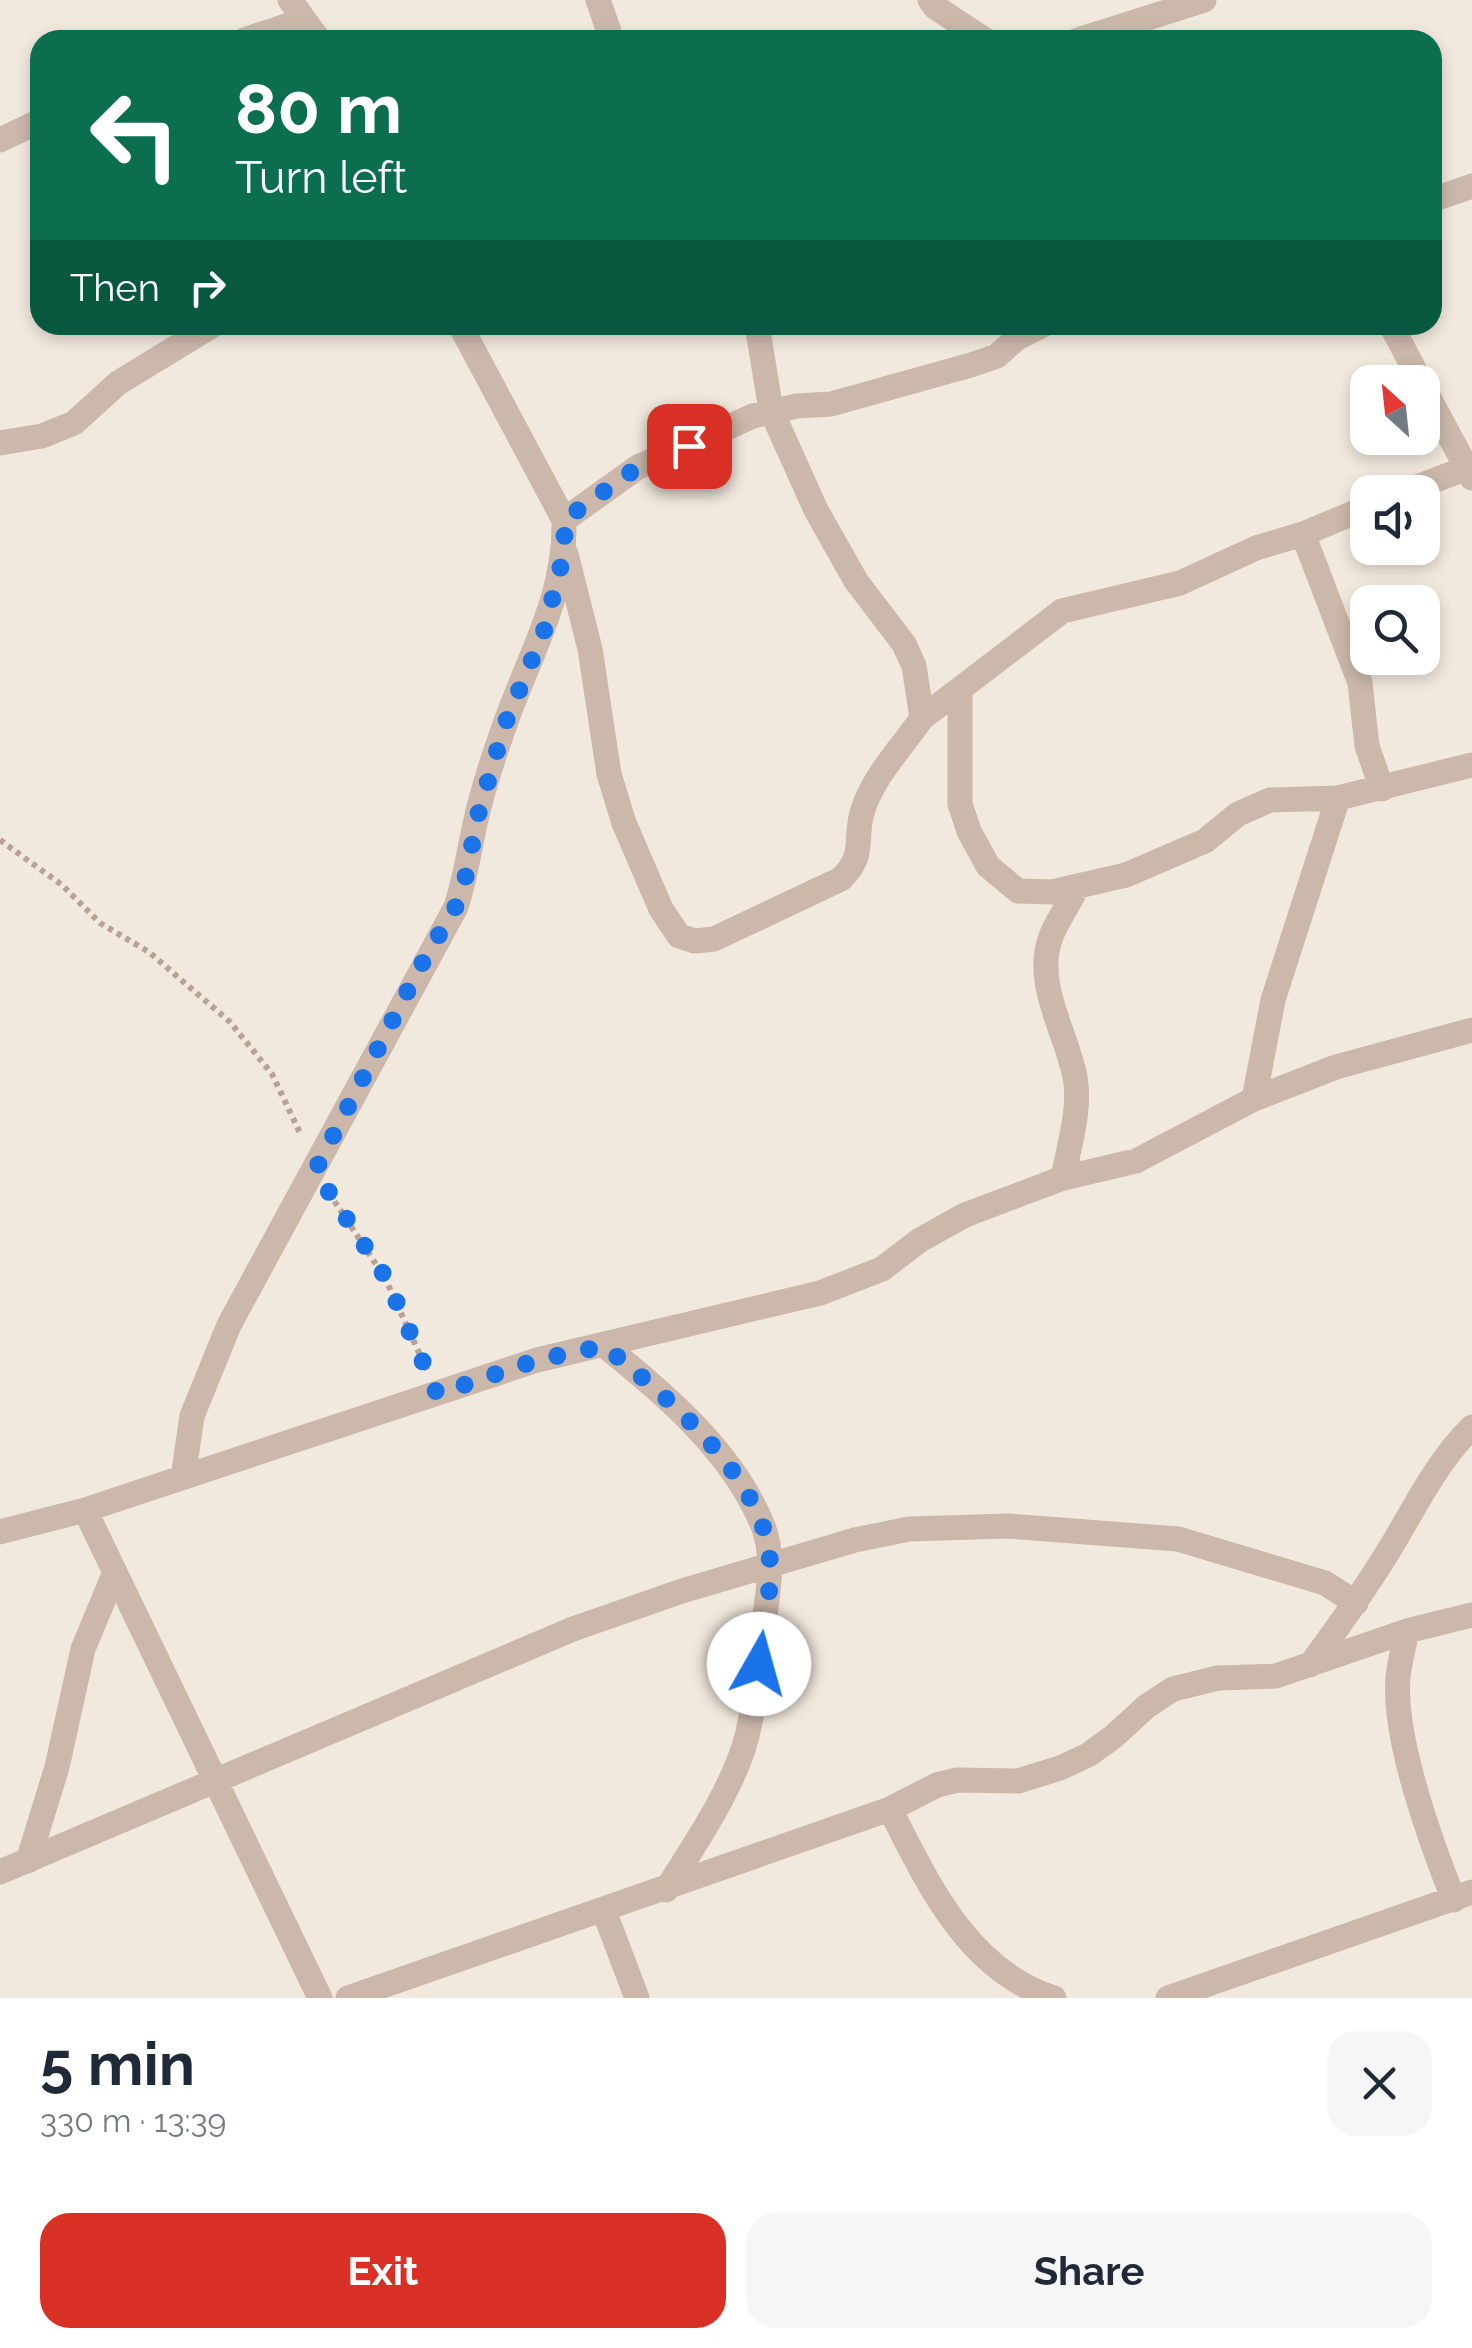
<!DOCTYPE html>
<html lang="en">
<head>
<meta charset="utf-8">
<style>
	:root { --surface:#fff; --page:#f6f6f7; --text:#1f2937; --muted:#747a83; --accent:#d93025 }
	body { margin:0; font-family:Raleway,sans-serif; background:var(--page); color:var(--text); height:100vh; display:flex; flex-direction:column; font-size:38px; white-space:nowrap }
	* { box-sizing:border-box; margin:0 }
	p { font-size:32px; color:var(--muted) }
	.icon { flex:none; width:55px; height:55px; fill:none; stroke:currentColor; stroke-width:2; stroke-linecap:round; stroke-linejoin:round }
	.map { position:relative; height:1998px; overflow:hidden }
	.panel { display:flex; flex-direction:column; background:var(--surface); flex:1 }
	.panel>* { flex:none }
	.top-card { position:absolute; left:30px; top:30px; width:1412px; height:305px; border-radius:30px; box-shadow:0 5px 15px #0003; background:#0b6e4f; color:#fff; overflow:hidden }
	.needle { width:65px; rotate:333deg }
	.buttons { position:absolute; left:1350px; top:365px; display:grid; gap:20px }
	.buttons a { display:grid; place-items:center; width:90px; height:90px; border-radius:20px; background:var(--surface); box-shadow:0 5px 15px #0003; font-size:50px }
	.pin { position:absolute; display:grid; place-items:center; width:85px; height:85px; color:#fff; margin:-42px; border-radius:20px; box-shadow:0 5px 15px #0006 }
	.me { position:absolute; width:110px; margin:-55px; rotate:7deg; stroke-linejoin:round; filter:drop-shadow(0 0 8px #0008) }
	.turn { display:flex; align-items:center; gap:35px; height:210px; padding:0 40px; font-size:45px }
	.turn .icon { width:130px; height:130px; stroke-width:2.5 }
	.turn b { display:block; font-size:70px; line-height:85px }
	.then { display:flex; align-items:center; height:95px; padding:0 40px; background:#0003; gap:20px; font-size:38px }
	.round { display:grid; place-items:center; flex:none; width:105px; height:105px; border-radius:30px; background:var(--page) }
	.head { display:flex; align-items:center; justify-content:space-between; height:170px; padding:0 40px }
	h1 { font-size:60px; font-weight:700; line-height:75px }
	.button { display:flex; gap:20px; margin-top:auto; padding:20px 40px }
	.button a { flex:1; height:115px; border-radius:30px; background:var(--accent); color:#fff; font-size:40px; font-weight:700; line-height:115px; text-align:center }
	.button a+a { background:var(--page); color:var(--text) }
	.map>svg:first-child { display:block }
</style>
</head>
<body>
<div class="map">
<svg width="1472" height="1998" viewBox="0 0 1472 1998">
	<rect width="100%" height="100%" fill="#f2e9de"/>
	<g fill="none" stroke-linecap="round" stroke-linejoin="round">
		<path stroke="#b7a294" stroke-width="6" stroke-dasharray="5 5" stroke-linecap="butt" d="M0 840 62 885 100 923 149 952 230 1022 272 1074 300 1133
			M329 1193 385 1278 427 1370"/>
		<path stroke="#cbb8aa" stroke-width="25" d="M290 0 319 40
			M598 0 612 40
			M930 0 935 7 985 40
			M244 40 304 20
			M1078 40 1204 0
			M0 140 40 121
			M1432 200 1472 186
			M1391 325 1421 382
			M1422 385 1472 478
			M0 443 42 436 74 423 118 383 213 325
			M1404 492 1472 466
			M564 520 638 467 753 416 797 406 831 404 971 365 997 356 1017 338 1043 325
			M1303 534 1360 683 1367 746 1382 789
			M566 554 590 649 609 774 624 823 661 909 679 936 695 941 714 939 841 879C866 854 854 842 862 813 871 779 902 747 922 718L914 666 904 644 856 581 816 510 771 410 757 325
			M960 691V804L969 831 988 866 1018 891 1052 892 1126 875 1205 841 1238 814 1270 800 1338 798 1472 765
			M922 718 1062 611 1180 583 1256 548 1303 534 1368 507
			M1254 1099 1273 1000 1338 798
			M1063 1178C1069 1146 1081 1109 1075 1077 1066 1031 1032 981 1052 934 1059 918 1070 902 1078 886
			M604 1345C665 1395 732 1450 763 1526 775 1556 768 1592 764 1623 759 1661 756 1700 747 1736 734 1787 694 1846 666 1890
			M183 1478 192 1416 229 1325 456 907C465 879 469 852 475 824 482 791 493 758 504 727 528 657 566 597 564 520L460 325
			M85 1510 320 1998
			M0 1532 85 1510 537 1360 820 1293 882 1269 920 1240 965 1215 1063 1178 1136 1161 1254 1099 1336 1067 1472 1030
			M1407 1631C1404 1647 1399 1663 1398 1678 1393 1738 1431 1843 1454 1900
			M1310 1665C1340 1625 1368 1585 1394 1542 1417 1503 1439 1459 1472 1427
			M890 1809C928 1884 968 1971 1054 1998
			M28 1861 57 1767 83 1649 115 1572
			M0 1872 573 1629 682 1591 855 1540 909 1529 1008 1526 1178 1539 1325 1583 1356 1603
			M604 1911 637 1998
			M348 1998 890 1809 937 1785 957 1780 1018 1781 1060 1768 1088 1755 1113 1737 1147 1706 1173 1689 1218 1678 1276 1676 1407 1631 1472 1615
			M1168 1998 1472 1892"/>
	</g>
	<g fill="none" stroke-linecap="round" stroke-linejoin="round">
		<path stroke="#1a73e8" stroke-width="18" stroke-dasharray="0 32.4" d="M689 446 638 467 564 520 565 550 544 631 505 724 476 822 468 869 456 906 420 967 315 1171 386 1278 437 1394 537 1360 604 1346C664 1394 769 1481 770 1565 771 1598 763 1632 759 1664"/>
	</g>
</svg>
<div class="buttons">
<a><svg class="needle" viewBox="-14 -14 28 28"><path d="M0-13l5 13h-10z" fill="#e53935"/><path d="M0 13l5-13h-10z" fill="#747a83"/></svg></a>
<a><svg class="icon" aria-label="sound" viewBox="0 0 24 24"><path d="M4 9h4l5-4v14l-5-4H4zM17 9q2 3 0 6"/></svg></a>
<a><svg class="icon" aria-label="search" viewBox="0 0 24 24"><circle cx="10" cy="10" r="6"/><path d="M15 15l6 6"/></svg></a>
</div>
<div class="pin" style="left:689px;top:446px;background:#d93025"><svg class="icon" aria-label="arrive" viewBox="0 0 24 24"><path d="M6 21V4h12l-3 4 3 4H6"/></svg></div>
<svg class="me" style="left:759px;top:1664px" viewBox="-20 -20 40 40"><circle r="19" fill="#fff"/><path d="M0-13L10 11 0 6-10 11z" fill="#1a73e8"/></svg>
<div class="top-card">
<div class="turn"><svg class="icon" aria-label="left" viewBox="0 0 24 24"><path d="M17 20v-9H6M10 6l-5 5 5 5"/></svg><div><b>80 m</b>Turn left</div></div>
<div class="then">Then<svg class="icon" aria-label="right" viewBox="0 0 24 24"><path d="M7 20v-9h11M14 6l5 5-5 5"/></svg></div>
</div>
</div>
<section class="panel">
<div class="head"><div><h1>5 min</h1><p>330 m · 13:39</p></div><a class="round"><svg class="icon" aria-label="close" viewBox="0 0 24 24"><path d="M6 6l12 12M18 6L6 18"/></svg></a></div>
<div class="button"><a>Exit</a><a>Share</a></div>
</section>
</body>
</html>
